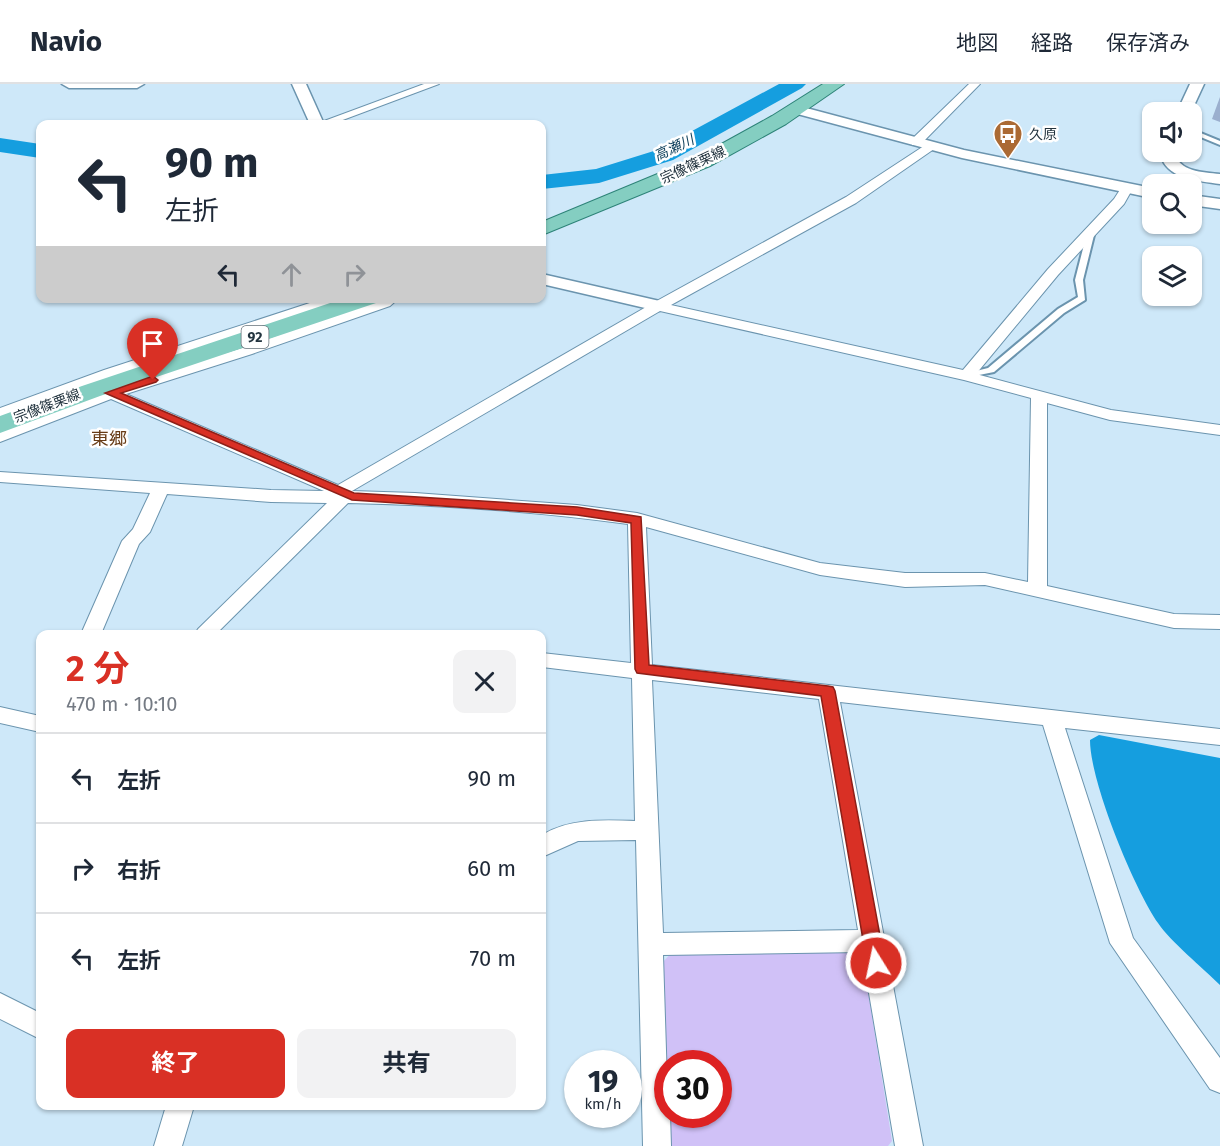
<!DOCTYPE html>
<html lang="ja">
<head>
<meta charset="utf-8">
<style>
	:root { --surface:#fff; --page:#f2f2f3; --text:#1f2937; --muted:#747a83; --line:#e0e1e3; --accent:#d93025 }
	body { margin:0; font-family:"Fira Sans","Noto Sans JP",sans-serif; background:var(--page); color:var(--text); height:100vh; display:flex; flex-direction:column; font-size:22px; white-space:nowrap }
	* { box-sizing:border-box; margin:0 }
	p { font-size:20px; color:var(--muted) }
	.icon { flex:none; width:33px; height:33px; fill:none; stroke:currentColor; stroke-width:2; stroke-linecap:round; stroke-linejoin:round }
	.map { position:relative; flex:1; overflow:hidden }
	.details { position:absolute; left:36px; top:546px; width:510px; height:480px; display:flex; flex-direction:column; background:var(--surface); border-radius:12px; box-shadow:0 2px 4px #0004 }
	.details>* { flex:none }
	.banner { position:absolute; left:36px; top:36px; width:510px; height:183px; border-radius:12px; box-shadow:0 2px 4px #0004; background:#fff; color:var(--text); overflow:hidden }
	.buttons { position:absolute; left:1142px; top:18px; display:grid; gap:12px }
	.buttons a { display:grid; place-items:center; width:60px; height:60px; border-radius:12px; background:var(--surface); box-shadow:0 2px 4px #0004; font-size:30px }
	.speed { position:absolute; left:564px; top:966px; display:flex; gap:12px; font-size:30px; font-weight:700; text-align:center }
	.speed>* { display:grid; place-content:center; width:78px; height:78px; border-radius:50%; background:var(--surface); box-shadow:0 2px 4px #0004; line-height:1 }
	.speed small { font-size:15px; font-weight:400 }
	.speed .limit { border:9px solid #d22; background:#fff; color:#111 }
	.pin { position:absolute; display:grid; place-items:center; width:51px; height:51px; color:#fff; margin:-62px -26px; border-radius:50% 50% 50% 0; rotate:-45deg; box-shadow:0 0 6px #0007 }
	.pin .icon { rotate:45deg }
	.me { position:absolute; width:66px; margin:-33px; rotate:350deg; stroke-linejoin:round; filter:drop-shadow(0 0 4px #0008) }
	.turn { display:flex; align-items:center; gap:21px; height:126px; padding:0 30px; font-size:27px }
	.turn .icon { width:78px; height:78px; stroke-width:2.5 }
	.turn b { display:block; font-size:42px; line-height:51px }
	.lanes { display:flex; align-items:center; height:57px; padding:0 30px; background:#0003; justify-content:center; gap:30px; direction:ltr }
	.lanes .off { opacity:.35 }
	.round { display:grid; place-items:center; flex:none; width:63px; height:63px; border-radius:12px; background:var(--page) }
	.headline { display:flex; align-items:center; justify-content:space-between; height:102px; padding:0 30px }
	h1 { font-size:36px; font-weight:700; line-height:45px; color:var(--accent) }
	.action { display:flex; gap:12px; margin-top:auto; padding:12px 30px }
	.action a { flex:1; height:69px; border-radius:12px; background:var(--accent); color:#fff; font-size:24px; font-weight:700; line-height:69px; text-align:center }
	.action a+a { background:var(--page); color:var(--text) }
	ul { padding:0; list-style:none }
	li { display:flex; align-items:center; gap:18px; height:90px; padding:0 30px; border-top:2px solid var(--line) }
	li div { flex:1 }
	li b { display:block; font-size:22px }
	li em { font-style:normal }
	header { display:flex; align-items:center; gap:36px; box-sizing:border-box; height:84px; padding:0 30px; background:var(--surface); border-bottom:2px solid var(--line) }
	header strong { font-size:28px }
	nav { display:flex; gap:33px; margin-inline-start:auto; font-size:21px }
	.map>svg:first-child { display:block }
</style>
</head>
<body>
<header>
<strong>Navio</strong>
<nav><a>地図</a><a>経路</a><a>保存済み</a></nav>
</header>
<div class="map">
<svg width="1220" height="1062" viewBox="0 0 1220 1062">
	<rect width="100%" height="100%" fill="#cee8f9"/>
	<path fill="#d0c1f7" d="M673 867 850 868 863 876 892 1057 888 1062H672L669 1058 668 1031 718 1030V980H668L667 1019 663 878Z"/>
	<path fill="#159edf" d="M1099 651 1220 674V901C1203 884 1170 857 1158 839 1134 804 1090 698 1090 656Z"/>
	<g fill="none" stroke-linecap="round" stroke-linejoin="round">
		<path fill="#159edf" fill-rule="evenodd" d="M779 0H806L802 4 673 76 599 99 542 105V91L596 85 657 66Z
			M0 54 40 60V74L0 68Z"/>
		<g stroke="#6b94ae" stroke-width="4">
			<path id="service" d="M1191 45 1220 57V61L1191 49Z
				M1088 145 1095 147 1083 196 1085 216 1064 229 994 288 964 294V290L988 284 1058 225 1078 213 1075 196Z"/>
		</g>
		<g stroke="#6b94ae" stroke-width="2">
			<path id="minor" d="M424 0H439L332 40H316Z
				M969 0H980L920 61H912V55Z
				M930 58 934 59V65L856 119 671 221 963 286 1048 185 1114 115 1123 101H1131L1133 104 1124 120 1058 191 976 290 1111 326 1220 341V351L1110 336 1047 319V502L1174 530 1220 531V545L1174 544 985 501 905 503 820 491 646 443 652 581 1220 645V661L1065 644 1133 854 1220 974V1009L1210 1005 1110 859 1043 641 840 618 923 1062H895L862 868 663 871 668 1030H670L671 1062H643L636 756 578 757 542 773V751C570 734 604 736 635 737L632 594 542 583V569L631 579 628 440C535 427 441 421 348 419L216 550H195L198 545 327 419 271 418 167 410 150 448 139 460 101 550H81L122 457 133 445 150 409 0 398V388L271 406 324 407 111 315 0 358V347L104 306 242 264 382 214H399L390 222 252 270 126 310 338 401 653 219 846 113ZM660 227 964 296 1031 314 1028 498 985 489H905L820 479 637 429 577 421 415 409 352 407ZM652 596 819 615 858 846 663 849Z
				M325 214H348L346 217 116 292 0 335V324L104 286Z
				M0 623 40 632V648L0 639Z
				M0 909 40 929V955L0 935Z
				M166 1022H194L182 1062H154Z"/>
		</g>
		<g stroke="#6b94ae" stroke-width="3">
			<path id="tertiary" d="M62 0H144L137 4H69Z
				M292 0H306L324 40H310Z
				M1190 0H1204L1191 28H1177Z
				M795 21 964 66 1152 104V114L962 74 790 28 788 25Z
				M1160 68H1174C1179 88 1202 88 1220 90V100C1198 97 1164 95 1160 68Z
				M1191 111 1220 115V125L1191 121Z
				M542 190 664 218 667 222 664 226 658 227 542 200Z
				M324 214H344L345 216 342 220C335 222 329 221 324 214Z"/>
		</g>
		<g stroke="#2d8378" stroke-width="2">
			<path id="primary" d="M823 0H844L786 40 710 82 542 151V138L696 74 772 32Z
				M345 214H379L376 219 100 312 0 349V332L82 302Z"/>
		</g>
		<use href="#service" fill="#fff" fill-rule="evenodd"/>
		<use href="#minor" fill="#fff" fill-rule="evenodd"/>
		<use href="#tertiary" fill="#fff" fill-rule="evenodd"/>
		<use href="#primary" fill="#84cec1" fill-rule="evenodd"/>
	</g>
	<path fill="#9bafce" d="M1220 13V38L1212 35Z"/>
	<path fill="#d93025" stroke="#8d1f18" stroke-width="1.5" d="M153 292 158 296 156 298 121 309 354 409 577 423 641 433 649 581 828 602 833 603 835 607 885 879 882 885 876 887 870 885 867 879 821 612 637 589 635 585 631 439 577 431 352 416 105 309Z"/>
	<defs>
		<g id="bus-pin" transform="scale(1.5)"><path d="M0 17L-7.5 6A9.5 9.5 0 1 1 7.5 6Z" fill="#ab6a34" stroke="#fff"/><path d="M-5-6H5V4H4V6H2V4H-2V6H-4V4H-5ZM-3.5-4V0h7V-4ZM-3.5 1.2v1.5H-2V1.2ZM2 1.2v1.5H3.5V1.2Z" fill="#fff"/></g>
	</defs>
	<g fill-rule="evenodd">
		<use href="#bus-pin" x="1008" y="50"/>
	</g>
	<g text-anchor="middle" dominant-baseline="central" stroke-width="5" stroke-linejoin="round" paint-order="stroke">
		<g font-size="14" fill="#23343f" stroke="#fff" text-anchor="start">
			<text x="1029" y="50">久原</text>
		</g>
		<g font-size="14" font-style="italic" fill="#11425d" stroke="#fff">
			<text transform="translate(674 64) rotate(-25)">高瀬川</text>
		</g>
		<g font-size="14" fill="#23343f" stroke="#fff">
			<text transform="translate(693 81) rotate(-25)">宗像篠栗線</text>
			<text transform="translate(47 322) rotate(-21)">宗像篠栗線</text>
		</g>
		<rect fill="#fff" stroke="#657179" stroke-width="1.5" x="241.5" y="242" width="27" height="22" rx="4.5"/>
		<g font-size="14" font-weight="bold" fill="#23343f">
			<text x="255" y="253">92</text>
		</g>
		<g font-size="18" fill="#683c17" stroke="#fff">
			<text x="109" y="355">東郷</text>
		</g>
	</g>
</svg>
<div class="buttons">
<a><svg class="icon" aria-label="sound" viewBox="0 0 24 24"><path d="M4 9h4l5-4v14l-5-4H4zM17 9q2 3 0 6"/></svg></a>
<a><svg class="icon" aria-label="search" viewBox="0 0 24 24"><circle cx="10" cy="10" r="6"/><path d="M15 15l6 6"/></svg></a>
<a><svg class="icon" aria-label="layers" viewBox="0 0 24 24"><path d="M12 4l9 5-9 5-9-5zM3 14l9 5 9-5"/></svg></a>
</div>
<div class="speed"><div>19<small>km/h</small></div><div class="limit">30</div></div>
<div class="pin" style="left:153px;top:296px;background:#d93025"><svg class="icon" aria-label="arrive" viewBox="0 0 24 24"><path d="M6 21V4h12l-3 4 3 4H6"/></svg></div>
<svg class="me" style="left:876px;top:879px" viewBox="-20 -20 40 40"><circle r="17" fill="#d93025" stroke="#fff" stroke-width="3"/><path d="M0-11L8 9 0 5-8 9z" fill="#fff"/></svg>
<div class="banner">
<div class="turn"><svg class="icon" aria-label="left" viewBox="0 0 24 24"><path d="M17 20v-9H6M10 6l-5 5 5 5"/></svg><div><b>90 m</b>左折</div></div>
<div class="lanes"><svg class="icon" aria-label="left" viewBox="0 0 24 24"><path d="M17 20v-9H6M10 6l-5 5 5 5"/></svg><svg class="icon off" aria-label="ahead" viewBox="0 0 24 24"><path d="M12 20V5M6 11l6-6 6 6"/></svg><svg class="icon off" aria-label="right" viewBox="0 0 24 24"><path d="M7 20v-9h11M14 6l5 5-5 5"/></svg></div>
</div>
<section class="details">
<div class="headline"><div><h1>2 分</h1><p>470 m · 10:10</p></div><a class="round"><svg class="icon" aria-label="close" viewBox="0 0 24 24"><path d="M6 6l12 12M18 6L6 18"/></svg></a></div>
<ul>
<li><svg class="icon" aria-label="left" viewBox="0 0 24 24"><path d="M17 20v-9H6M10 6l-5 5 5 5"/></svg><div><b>左折</b></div><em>90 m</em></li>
<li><svg class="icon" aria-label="right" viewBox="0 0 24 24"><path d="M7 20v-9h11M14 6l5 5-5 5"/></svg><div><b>右折</b></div><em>60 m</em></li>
<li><svg class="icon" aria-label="left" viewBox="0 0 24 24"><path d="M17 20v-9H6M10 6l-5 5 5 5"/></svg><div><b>左折</b></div><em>70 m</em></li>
</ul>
<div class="action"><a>終了</a><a>共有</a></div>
</section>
</div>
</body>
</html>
